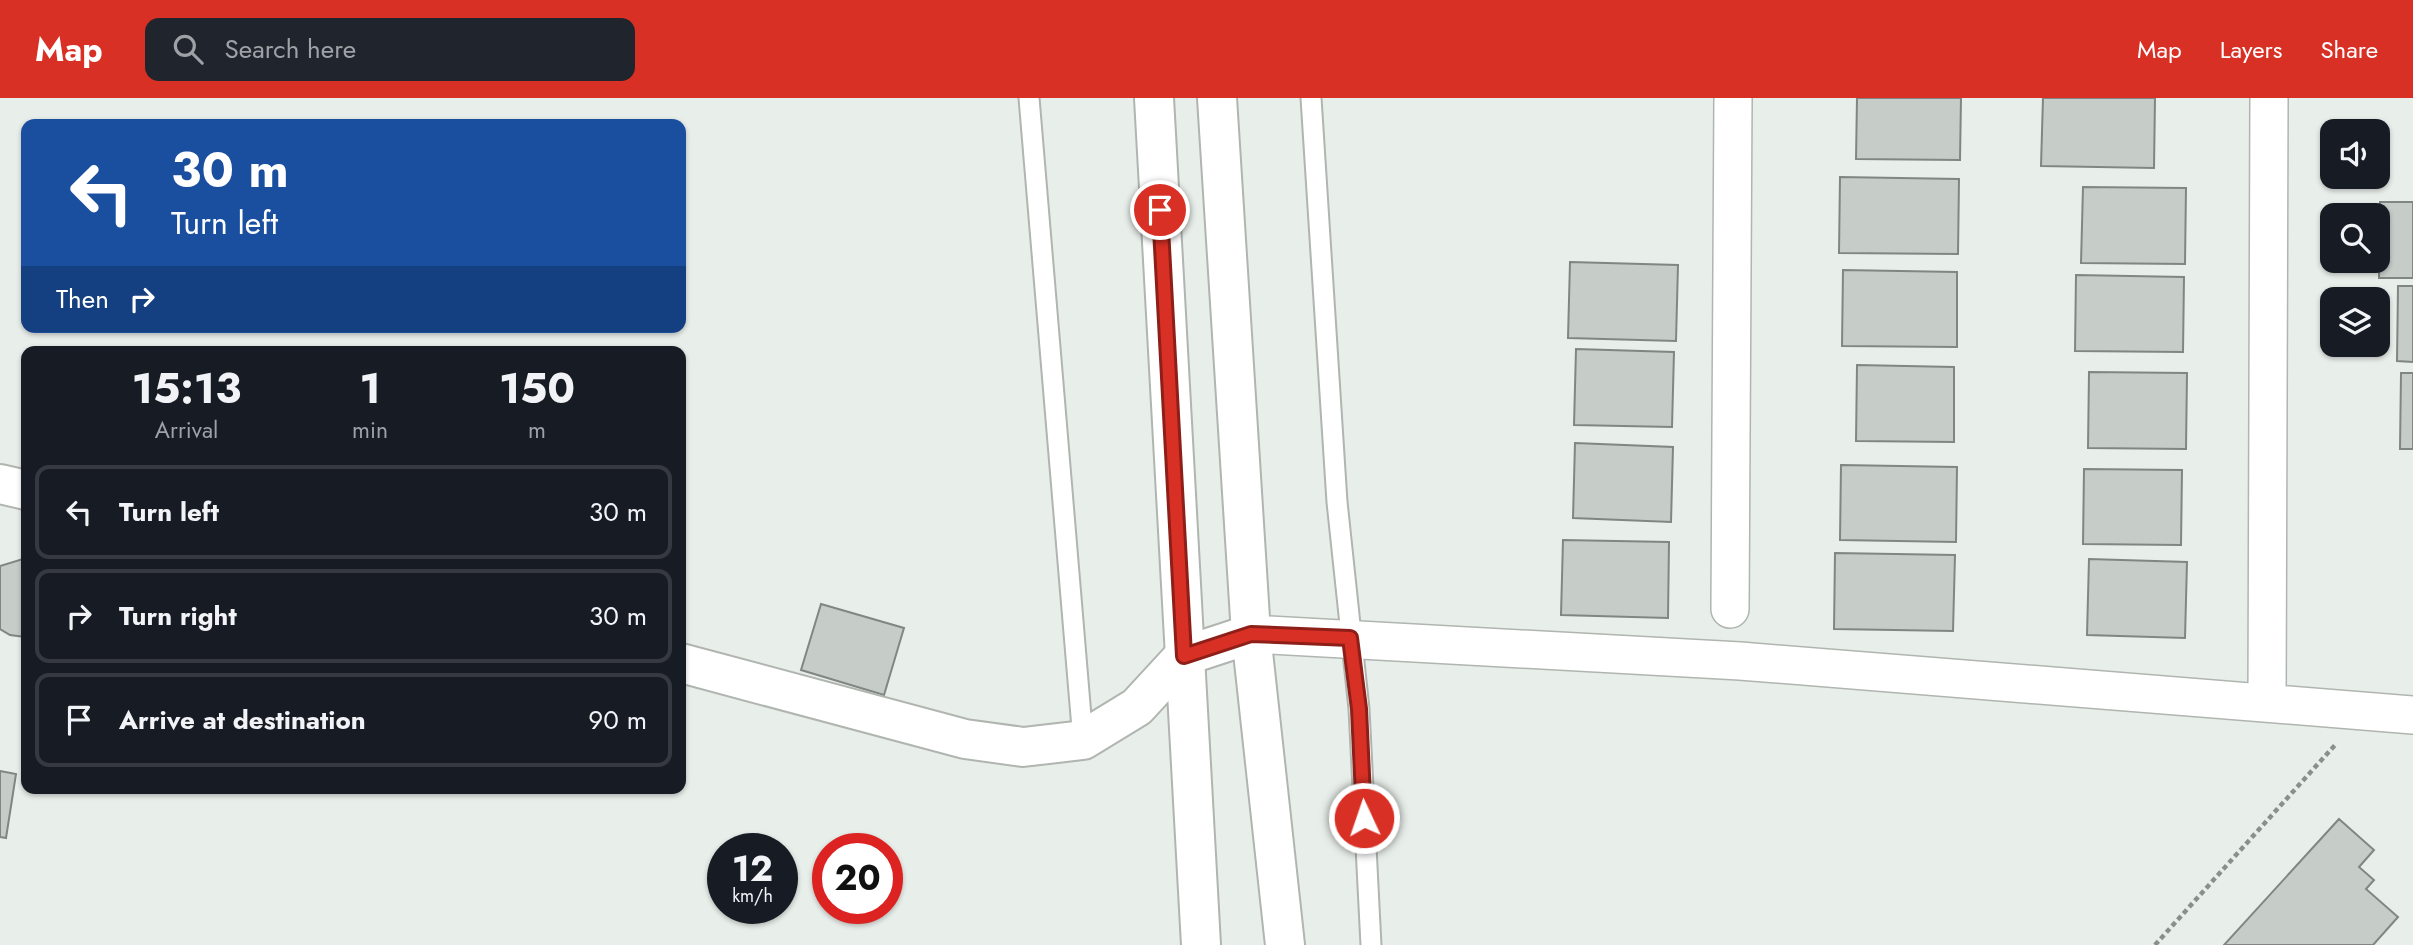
<!DOCTYPE html>
<html lang="en">
<head>
<meta charset="utf-8">
<style>
	:root { --surface:#171b24; --page:#20242c; --text:#f1f3f6; --muted:#9ea1a6; --line:#363941; --accent:#d93025 }
	body { margin:0; font-family:Jost,sans-serif; background:var(--page); color:var(--text); height:100vh; display:flex; flex-direction:column; font-size:26px; white-space:nowrap }
	* { box-sizing:border-box; margin:0 }
	p { font-size:23px; color:var(--muted) }
	.icon { flex:none; width:38px; height:38px; fill:none; stroke:currentColor; stroke-width:2; stroke-linecap:round; stroke-linejoin:round }
	.map { position:relative; flex:1; overflow:hidden }
	.side { position:absolute; left:21px; top:248px; width:665px; height:448px; display:flex; flex-direction:column; background:var(--surface); border-radius:14px; box-shadow:0 2px 5px #0004 }
	.side>* { flex:none }
	.banner { position:absolute; left:21px; top:21px; width:665px; height:214px; border-radius:14px; box-shadow:0 2px 5px #0004; background:#1a4fa0; color:#fff; overflow:hidden }
	.controls { position:absolute; left:2320px; top:21px; display:grid; gap:14px }
	.controls a { display:grid; place-items:center; width:70px; height:70px; border-radius:14px; background:var(--surface); box-shadow:0 2px 5px #0004; font-size:35px }
	.speed { position:absolute; left:707px; top:735px; display:flex; gap:14px; font-size:35px; font-weight:700; text-align:center }
	.speed>* { display:grid; place-content:center; width:91px; height:91px; border-radius:50%; background:var(--surface); box-shadow:0 2px 5px #0004; line-height:1 }
	.speed small { font-size:18px; font-weight:400 }
	.speed .limit { border:10px solid #d22; background:#fff; color:#111 }
	.pin { position:absolute; display:grid; place-items:center; width:60px; height:60px; color:#fff; margin:-30px; border:4px solid #fff; border-radius:50%; box-shadow:0 2px 7px #0007 }
	.me { position:absolute; width:77px; margin:-38px; rotate:357deg; stroke-linejoin:round; filter:drop-shadow(0 0 5px #0008) }
	.turn { display:flex; align-items:center; gap:24px; height:147px; padding:0 35px; font-size:32px }
	.turn .icon { width:91px; height:91px; stroke-width:2.5 }
	.turn b { display:block; font-size:49px; line-height:60px }
	.then { display:flex; align-items:center; height:66px; padding:0 35px; background:#0003; gap:14px; font-size:26px }
	.eta { display:flex; justify-content:space-evenly; align-items:center; height:119px; text-align:center }
	.eta b { font-size:42px; font-weight:700; line-height:49px }
	ul { padding:0; list-style:none }
	li { display:flex; align-items:center; gap:21px; height:94px; margin:0 14px 10px; padding:0 21px; border:4px solid var(--line); border-radius:14px }
	li div { flex:1 }
	li b { display:block; font-size:26px }
	li em { font-style:normal }
	header { display:flex; align-items:center; gap:42px; box-sizing:border-box; height:98px; padding:0 35px; background:var(--accent); color:#fff }
	header strong { font-size:33px }
	nav { display:flex; gap:38px; margin-inline-start:auto; font-size:24px }
	.search { width:490px; height:63px; background:var(--page); display:flex; align-items:center; gap:18px; box-sizing:border-box; padding:0 24px; border-radius:14px; color:var(--muted); font-size:26px }
	.map>svg:first-child { display:block }
</style>
</head>
<body>
<header>
<strong>Map</strong>
<div class="search"><svg class="icon" aria-label="search" viewBox="0 0 24 24"><circle cx="10" cy="10" r="6"/><path d="M15 15l6 6"/></svg>Search here</div>
<nav><a>Map</a><a>Layers</a><a>Share</a></nav>
</header>
<div class="map">
<svg width="2413" height="847" viewBox="0 0 2413 847">
	<rect width="100%" height="100%" fill="#e8eee9"/>
	<path fill="#c6ccc7" stroke="#818682" stroke-width="2" d="M1857 0H1961L1960 62 1856 61Z
		M2043 0H2155L2154 70 2041 68Z
		M1840 79 1959 81 1958 156 1839 155Z
		M2083 89 2186 90 2185 166 2081 165Z
		M2380 104H2413V180H2379Z
		M1570 164 1678 167 1676 243 1568 240Z
		M1843 172 1957 174V249L1842 248Z
		M2076 177 2184 179 2183 254 2075 253Z
		M2398 188H2413V264L2397 263Z
		M1576 251 1674 254 1672 329 1574 327Z
		M1857 267 1954 269V344L1856 343Z
		M2089 274 2187 275 2186 351 2088 350Z
		M2401 275H2413V351H2400Z
		M1575 345 1673 349 1671 424 1573 420Z
		M1841 367 1957 369 1956 444 1840 442Z
		M2084 371 2182 372 2181 447 2083 446Z
		M1563 442 1669 444 1668 520 1561 517Z
		M1835 455 1955 457 1953 533 1834 531Z
		M26 460V539H25L10 537 0 531V468Z
		M2089 461 2187 464 2185 540 2087 537Z
		M821 506 904 530 884 597 801 572Z
		M0 673 16 676 6 740 0 739Z
		M2339 721 2374 752 2359 769 2374 782 2366 791 2398 819 2373 847H2224Z"/>
	<g fill="none" stroke-linecap="round" stroke-linejoin="round">
		<g stroke="#b0b5b0" stroke-width="23">
			<path id="lane" d="M1029 0 1083 642
				M1311 0 1337 404 1359 611 1371 847"/>
		</g>
		<g stroke="#b0b5b0" stroke-width="40">
			<path id="street" d="M1730 511 1733 0
				M1251 536 1740 563 2413 617
				M2267 605 2269 0"/>
		</g>
		<g stroke="#b0b5b0" stroke-width="42">
			<path id="secondary" d="M0 386 26 392
				M681 565 965 641 1023 649 1083 642 1137 609 1184 558 1251 536"/>
		</g>
		<g stroke="#b0b5b0" stroke-width="42">
			<path id="highway" d="M1154 0 1201 847
				M1217 0 1251 536 1285 847"/>
		</g>
		<path stroke="#8b8f8c" stroke-width="4.5" stroke-dasharray="5 3.5" stroke-linecap="butt" d="M2155 847 2335 647"/>
		<use href="#lane" stroke="#fff" stroke-width="19"/>
		<use href="#street" stroke="#fff" stroke-width="37"/>
		<use href="#secondary" stroke="#fff" stroke-width="38"/>
		<use href="#highway" stroke="#fff" stroke-width="38"/>
	</g>
	<g fill="none" stroke-linecap="round" stroke-linejoin="round">
		<g stroke="#8d1f18" stroke-width="18">
			<path id="route" d="M1160 112 1184 558 1251 536 1350 540 1359 611 1364 720"/>
		</g>
		<use href="#route" stroke="#d93025" stroke-width="12"/>
	</g>
</svg>
<div class="controls">
<a><svg class="icon" aria-label="sound" viewBox="0 0 24 24"><path d="M4 9h4l5-4v14l-5-4H4zM17 9q2 3 0 6"/></svg></a>
<a><svg class="icon" aria-label="search" viewBox="0 0 24 24"><circle cx="10" cy="10" r="6"/><path d="M15 15l6 6"/></svg></a>
<a><svg class="icon" aria-label="layers" viewBox="0 0 24 24"><path d="M12 4l9 5-9 5-9-5zM3 14l9 5 9-5"/></svg></a>
</div>
<div class="speed"><div>12<small>km/h</small></div><div class="limit">20</div></div>
<div class="pin" style="left:1160px;top:112px;background:#d93025"><svg class="icon" aria-label="arrive" viewBox="0 0 24 24"><path d="M6 21V4h12l-3 4 3 4H6"/></svg></div>
<svg class="me" style="left:1364px;top:720px" viewBox="-20 -20 40 40"><circle r="17" fill="#d93025" stroke="#fff" stroke-width="3"/><path d="M0-11L8 9 0 5-8 9z" fill="#fff"/></svg>
<div class="banner">
<div class="turn"><svg class="icon" aria-label="left" viewBox="0 0 24 24"><path d="M17 20v-9H6M10 6l-5 5 5 5"/></svg><div><b>30 m</b>Turn left</div></div>
<div class="then">Then<svg class="icon" aria-label="right" viewBox="0 0 24 24"><path d="M7 20v-9h11M14 6l5 5-5 5"/></svg></div>
</div>
<section class="side">
<div class="eta">
<div><b>15:13</b><p>Arrival</p></div>
<div><b>1</b><p>min</p></div>
<div><b>150</b><p>m</p></div>
</div>
<ul>
<li><svg class="icon" aria-label="left" viewBox="0 0 24 24"><path d="M17 20v-9H6M10 6l-5 5 5 5"/></svg><div><b>Turn left</b></div><em>30 m</em></li>
<li><svg class="icon" aria-label="right" viewBox="0 0 24 24"><path d="M7 20v-9h11M14 6l5 5-5 5"/></svg><div><b>Turn right</b></div><em>30 m</em></li>
<li><svg class="icon" aria-label="arrive" viewBox="0 0 24 24"><path d="M6 21V4h12l-3 4 3 4H6"/></svg><div><b>Arrive at destination</b></div><em>90 m</em></li>
</ul>
</section>
</div>
</body>
</html>
